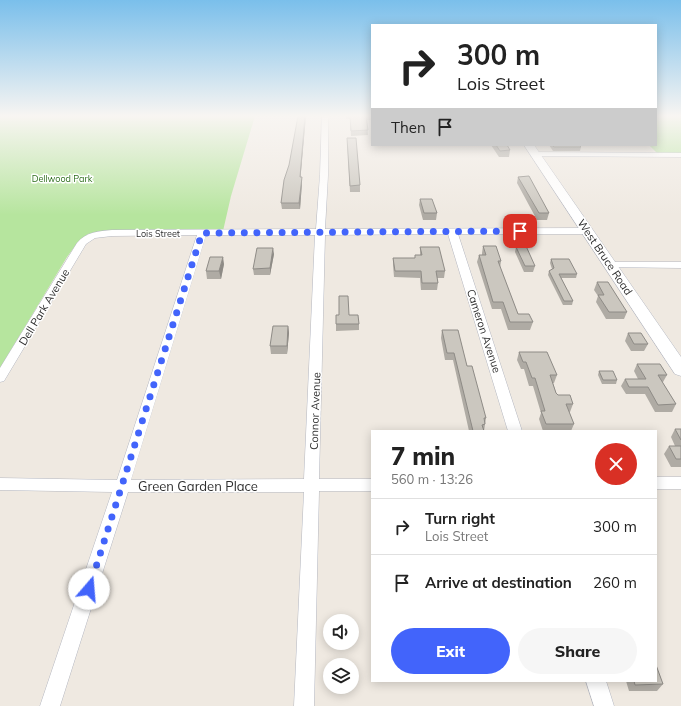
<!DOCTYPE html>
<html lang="en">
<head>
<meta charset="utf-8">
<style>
	:root { --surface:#fff; --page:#f6f6f6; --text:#222; --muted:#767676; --line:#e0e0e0; --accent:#4264fb }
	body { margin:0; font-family:Mulish,sans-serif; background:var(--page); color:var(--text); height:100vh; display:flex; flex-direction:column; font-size:15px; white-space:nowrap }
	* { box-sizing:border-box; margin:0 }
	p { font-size:13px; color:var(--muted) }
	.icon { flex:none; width:22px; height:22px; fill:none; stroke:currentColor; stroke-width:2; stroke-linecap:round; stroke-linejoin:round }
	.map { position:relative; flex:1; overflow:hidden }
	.sheet { position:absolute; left:371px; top:430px; width:286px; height:252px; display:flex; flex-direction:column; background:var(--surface); border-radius:0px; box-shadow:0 2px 10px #0003 }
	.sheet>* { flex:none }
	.hud { position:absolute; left:371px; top:24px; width:286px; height:122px; border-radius:0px; box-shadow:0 2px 10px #0003; background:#fff; color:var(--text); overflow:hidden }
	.buttons { position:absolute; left:323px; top:614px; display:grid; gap:8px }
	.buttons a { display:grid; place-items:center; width:36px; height:36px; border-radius:50%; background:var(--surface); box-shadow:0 2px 10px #0003; font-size:20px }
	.pin { position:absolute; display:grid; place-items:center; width:34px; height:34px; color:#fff; margin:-17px; border-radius:8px; box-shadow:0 2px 6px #0006 }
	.me { position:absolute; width:44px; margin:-22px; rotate:18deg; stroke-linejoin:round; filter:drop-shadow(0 0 3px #0008) }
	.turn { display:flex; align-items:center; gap:14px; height:84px; padding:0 20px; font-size:18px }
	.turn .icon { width:52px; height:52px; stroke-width:2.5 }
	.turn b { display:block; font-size:28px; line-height:34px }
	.then { display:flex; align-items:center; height:38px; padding:0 20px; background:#0003; gap:8px; font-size:15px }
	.round { display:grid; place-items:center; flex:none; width:42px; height:42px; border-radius:21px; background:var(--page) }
	.headline { display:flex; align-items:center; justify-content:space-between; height:68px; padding:0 20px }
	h1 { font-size:24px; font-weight:800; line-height:30px }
	.action { display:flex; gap:8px; margin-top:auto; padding:8px 20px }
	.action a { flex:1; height:46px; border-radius:24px; background:var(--accent); color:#fff; font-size:16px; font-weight:800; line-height:46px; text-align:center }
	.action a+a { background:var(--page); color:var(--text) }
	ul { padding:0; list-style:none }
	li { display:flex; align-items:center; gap:12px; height:56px; padding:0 20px; border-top:1px solid var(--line) }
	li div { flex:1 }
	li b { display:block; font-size:15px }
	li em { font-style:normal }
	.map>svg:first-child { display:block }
</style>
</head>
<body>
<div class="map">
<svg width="681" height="706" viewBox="0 0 681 706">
	<rect width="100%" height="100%" fill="#efe9e1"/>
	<path fill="#b6e59e" d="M0 116H255L231 196 223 231H108L88 234 78 242 67 257 0 368Z
		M656 116H681V153H657L649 145H656Z"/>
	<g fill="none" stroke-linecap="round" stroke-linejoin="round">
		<g stroke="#b4b7c1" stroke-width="1">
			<path id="street" d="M322 116H328V175L325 229 587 228 592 231 587 234H458L522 431H508L448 234 325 235 319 479H372V491H319L314 706H294L304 492H128L60 706H40L112 492 0 490V478L117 480 197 235 112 236 95 238 86 244 4 381 0 382V368L77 243C86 232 99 231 112 230L316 229 320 175ZM206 235H315L304 479 131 480Z
				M531 152 681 153V157L534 156H531Z
				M610 262H681V268L606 267 605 265 606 263Z
				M656 477H681V489H656Z
				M586 681H606L614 706H594Z"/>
		</g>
		<g stroke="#b4b7c1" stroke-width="1">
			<path id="secondary" d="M524 145H534L681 357V376L675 374Z"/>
		</g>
		<use href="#street" fill="#fff" fill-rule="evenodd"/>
		<use href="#secondary" fill="#fff" fill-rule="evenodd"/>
	</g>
	<path fill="#afaba4" d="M306 116 300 177H302V183L300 209H282L281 203Z
		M346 116H372V120H367L368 135 351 136 350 119H346Z
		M347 138 360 185V192H350Z
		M491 145H507L510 150 509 157H499Z
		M549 145H579L581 147 580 151H553Z
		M518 177 549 213 547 220H537L517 183Z
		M420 199 437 213 436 220H423L419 205Z
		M483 246 501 261 500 268 518 314 533 322 530 330H508L501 309H492L477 262 479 255H482V253Z
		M420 247 445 271 444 278H437L438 283 437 290H421L420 278 394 277 393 265V258H415V255H420Z
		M516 247 535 266 533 272H524L515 252Z
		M274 254 270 275H254L253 269Z
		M551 259 577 274 576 278H561L573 301 572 305H563L548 275 549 271 552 269 550 263Z
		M224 264 221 279H207L206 271Z
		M597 282 627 312 624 319H606L596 302 598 296 594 290Z
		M336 315H349L359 324V330L336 331Z
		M288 326 289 333 287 354H271L270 346Z
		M442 330 467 366 486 418 484 431H469L453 360H445L441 338Z
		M628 333 648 344 644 351H631L625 341Z
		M519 352 557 375 554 383H553L556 393 558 395 573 404 570 412H569L574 424 571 431H543L539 419 541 413 533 386H529L524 369H521L517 360Z
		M637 364 667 375 663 382H662L676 404 672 412H655L645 394H626L621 386 625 379H638L634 371Z
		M599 371 617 380 616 384H602L598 375Z
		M675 429H681V467H671L664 454 669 446H675L671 437Z
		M626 681H656L663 684 657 691H629Z"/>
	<path fill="#8e8b86" d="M305 116H306L300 183V177Z
		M302 177V183L300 209 299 203Z
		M273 248 274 254 270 275V268Z
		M223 257 224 264 221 279 219 271Z
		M288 326 289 333 287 354V346Z"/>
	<path fill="#cbc7bf" stroke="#8e8b86" d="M298 116H305L300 177H302L299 203H281L284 180 289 165Z
		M350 116H366L368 130 351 131Z
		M347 138H356L360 185 350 186Z
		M496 145H507L510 150 500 151Z
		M552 145H579L581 147H554Z
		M529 176 549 213H539L518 177Z
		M420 199H432L437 213H424Z
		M483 246H496L501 261H498L518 314H529L533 322H510L503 302H493L479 255H486Z
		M526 246 535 266H525L516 247Z
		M420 247H439L445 271H436L438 283H422L421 271H395L393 258H415V255H422Z
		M257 248H273L270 268 253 269Z
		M210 257H223L219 271H206Z
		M551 259H569L577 274H559L573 301H564L549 271 554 268Z
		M597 282H608L627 312H609L598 295H604Z
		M339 296H348L349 315H358L359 324H336V315H339Z
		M273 326H288L287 346H270Z
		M442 330H458L467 366H472L486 418H484L485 424 482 425 484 431H473L454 353H447Z
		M628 333H641L648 344H634Z
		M519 352H547L557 375H550L556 393 558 395H570L573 404H566L574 424H546L541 411H545L535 378H532L526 362H523Z
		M637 364H660L667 375H658L676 404 658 405 648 387H629L625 379H646Z
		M599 371H613L617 380H603Z
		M675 429H681V440Z
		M669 446H681V459H676Z
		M656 665 663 684 635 685 634 681H656Z"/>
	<linearGradient id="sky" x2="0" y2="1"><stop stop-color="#7abfeb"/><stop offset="0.54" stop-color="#f8f5f2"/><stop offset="1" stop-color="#f8f5f2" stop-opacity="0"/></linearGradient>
	<rect width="681" height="215" fill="url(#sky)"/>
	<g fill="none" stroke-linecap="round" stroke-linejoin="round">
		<path stroke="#4264fb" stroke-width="7" stroke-dasharray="0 12.6" d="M89 589 202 233 520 231"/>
	</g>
	<g text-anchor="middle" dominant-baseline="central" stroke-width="3" stroke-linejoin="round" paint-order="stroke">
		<g font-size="9" fill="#2c6e1b" stroke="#fff">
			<text x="62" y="178">Dellwood Park</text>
		</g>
		<g font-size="9" fill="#2e2e2e" stroke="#fff">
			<text x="158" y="233">Lois Street</text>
		</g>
		<g font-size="11" fill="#2e2e2e" stroke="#fff">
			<text transform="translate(605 257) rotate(56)">West Bruce Road</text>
			<text transform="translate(44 307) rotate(-59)">Dell Park Avenue</text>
			<text transform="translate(484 331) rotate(72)">Cameron Avenue</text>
			<text transform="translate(315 411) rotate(-88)">Connor Avenue</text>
		</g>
		<g font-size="13" fill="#2e2e2e" stroke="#fff">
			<text x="198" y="486">Green Garden Place</text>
		</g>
	</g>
</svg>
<div class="buttons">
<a><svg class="icon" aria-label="sound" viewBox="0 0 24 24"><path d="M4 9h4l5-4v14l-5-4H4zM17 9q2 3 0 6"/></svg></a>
<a><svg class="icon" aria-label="layers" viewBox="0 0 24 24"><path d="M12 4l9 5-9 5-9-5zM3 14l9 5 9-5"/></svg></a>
</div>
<div class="pin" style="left:520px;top:231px;background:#d93025"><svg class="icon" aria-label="arrive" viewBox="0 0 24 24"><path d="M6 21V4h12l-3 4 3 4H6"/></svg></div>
<svg class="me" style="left:89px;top:589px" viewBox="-20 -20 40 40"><circle r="19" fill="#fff"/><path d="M0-13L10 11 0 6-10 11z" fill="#4264fb"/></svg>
<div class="hud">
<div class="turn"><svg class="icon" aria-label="right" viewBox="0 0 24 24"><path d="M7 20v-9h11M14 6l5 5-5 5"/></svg><div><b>300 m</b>Lois Street</div></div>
<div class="then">Then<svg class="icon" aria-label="arrive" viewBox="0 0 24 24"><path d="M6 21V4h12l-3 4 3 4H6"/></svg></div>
</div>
<section class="sheet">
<div class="headline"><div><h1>7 min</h1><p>560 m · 13:26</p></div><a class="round" style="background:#d93025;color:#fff"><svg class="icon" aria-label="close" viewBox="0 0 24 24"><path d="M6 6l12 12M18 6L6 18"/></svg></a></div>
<ul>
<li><svg class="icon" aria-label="right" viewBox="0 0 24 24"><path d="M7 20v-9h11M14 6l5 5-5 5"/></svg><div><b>Turn right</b><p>Lois Street</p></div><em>300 m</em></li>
<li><svg class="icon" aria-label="arrive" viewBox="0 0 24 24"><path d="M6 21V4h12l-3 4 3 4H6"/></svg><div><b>Arrive at destination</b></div><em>260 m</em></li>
</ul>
<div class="action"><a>Exit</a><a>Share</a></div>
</section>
</div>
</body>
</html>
